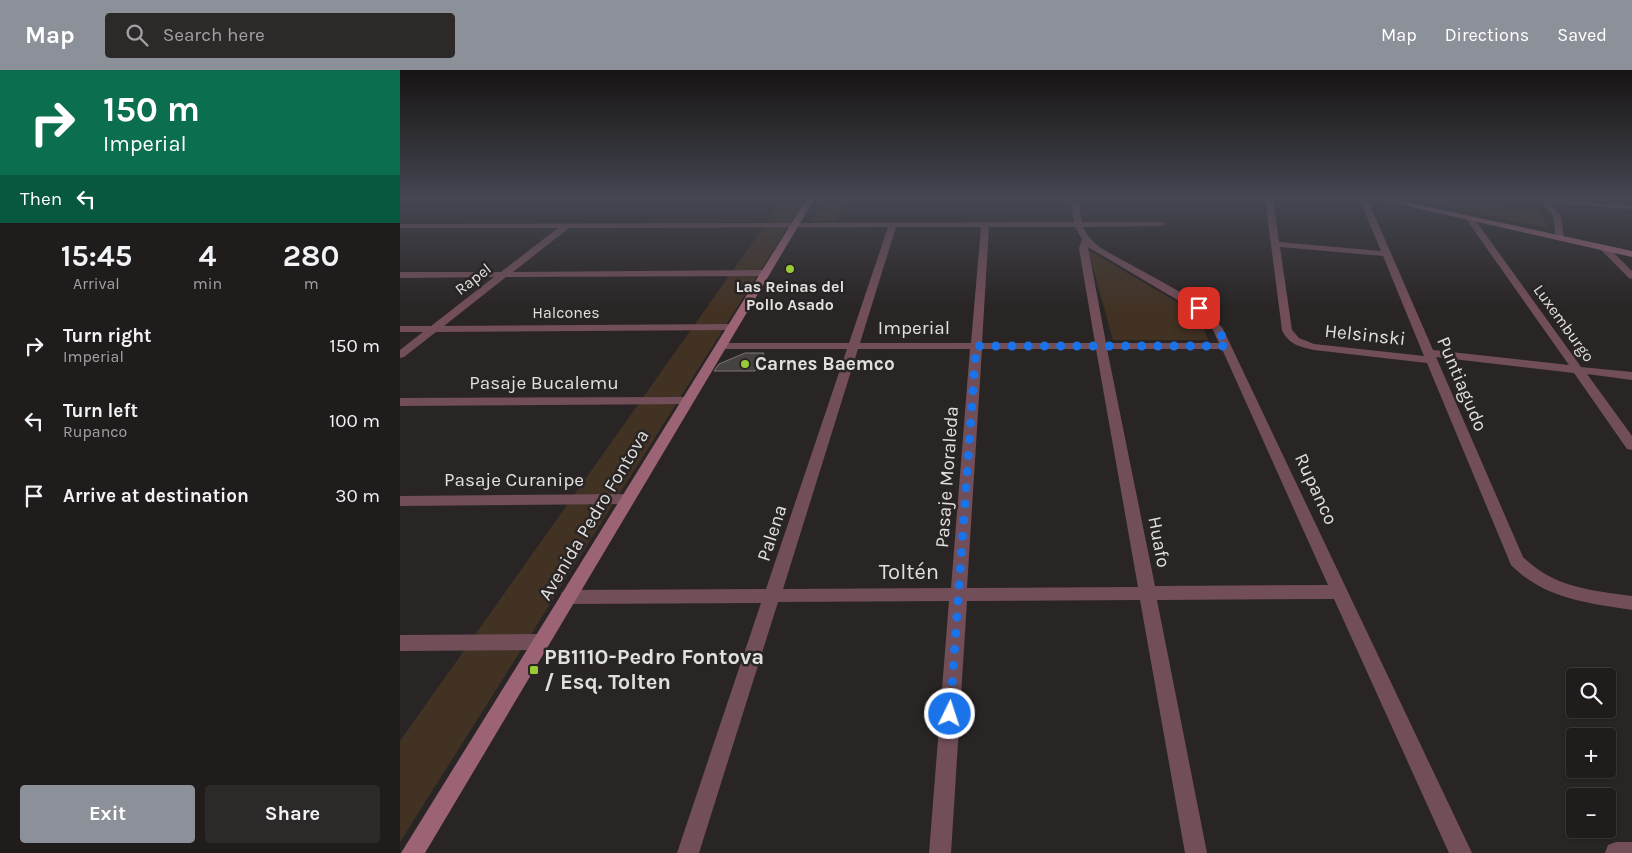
<!DOCTYPE html>
<html lang="en">
<head>
<meta charset="utf-8">
<style>
	:root { --surface:#201c1c; --page:#2d2929; --text:#f1f3f6; --muted:#a2a1a3; --line:#3d3a3b; --accent:#8c9099 }
	body { margin:0; font-family:Karla,sans-serif; background:var(--page); color:var(--text); height:100vh; display:flex; flex-direction:column; font-size:19px; white-space:nowrap }
	* { box-sizing:border-box; margin:0 }
	p { font-size:16px; color:var(--muted) }
	.icon { flex:none; width:28px; height:28px; fill:none; stroke:currentColor; stroke-width:2; stroke-linecap:round; stroke-linejoin:round }
	.map { position:relative; flex:1; overflow:hidden }
	.drawer { display:flex; flex-direction:column; background:var(--surface); width:400px }
	.drawer>* { flex:none }
	.guide { background:#0b6e4f; color:#fff; overflow:hidden }
	.tools { position:absolute; left:1166px; top:598px; display:grid; gap:10px }
	.tools a { display:grid; place-items:center; width:50px; height:50px; border-radius:5px; background:var(--surface); box-shadow:0 1px 4px #0004,0 0 0 1px var(--line); font-size:25px }
	.pin { position:absolute; display:grid; place-items:center; width:42px; height:42px; color:#fff; margin:-21px; border-radius:10px; box-shadow:0 2px 8px #0006 }
	.me { position:absolute; width:55px; margin:-28px; rotate:4deg; stroke-linejoin:round; filter:drop-shadow(0 0 4px #0008) }
	.turn { display:flex; align-items:center; gap:18px; height:105px; padding:0 20px; font-size:22px }
	.turn .icon { width:65px; height:65px; stroke-width:2.5 }
	.turn b { display:block; font-size:35px; line-height:42px }
	.then { display:flex; align-items:center; height:48px; padding:0 20px; background:#0003; gap:10px; font-size:19px }
	.eta { display:flex; justify-content:space-evenly; align-items:center; height:85px; text-align:center }
	.eta b { font-size:30px; font-weight:700; line-height:35px }
	.action { display:flex; gap:10px; margin-top:auto; padding:10px 20px }
	.action a { flex:1; height:58px; border-radius:5px; background:var(--accent); color:#fff; font-size:20px; font-weight:700; line-height:58px; text-align:center }
	.action a+a { background:var(--page); color:var(--text) }
	ul { padding:0; list-style:none }
	li { display:flex; align-items:center; gap:15px; height:75px; padding:0 20px }
	li div { flex:1 }
	li b { display:block; font-size:19px }
	li em { font-style:normal }
	header { display:flex; align-items:center; gap:30px; box-sizing:border-box; height:70px; padding:0 25px; background:var(--accent); color:#fff }
	header strong { font-size:24px }
	nav { display:flex; gap:28px; margin-inline-start:auto; font-size:18px }
	.search { width:350px; height:45px; background:var(--page); display:flex; align-items:center; gap:12px; box-sizing:border-box; padding:0 18px; border-radius:5px; color:var(--muted); font-size:19px }
	main { display:flex; flex:1; min-height:0 }
	.map>svg:first-child { display:block }
</style>
</head>
<body>
<header>
<strong>Map</strong>
<div class="search"><svg class="icon" aria-label="search" viewBox="0 0 24 24"><circle cx="10" cy="10" r="6"/><path d="M15 15l6 6"/></svg>Search here</div>
<nav><a>Map</a><a>Directions</a><a>Saved</a></nav>
</header>
<main>
<section class="drawer">
<div class="guide">
<div class="turn"><svg class="icon" aria-label="right" viewBox="0 0 24 24"><path d="M7 20v-9h11M14 6l5 5-5 5"/></svg><div><b>150 m</b>Imperial</div></div>
<div class="then">Then<svg class="icon" aria-label="left" viewBox="0 0 24 24"><path d="M17 20v-9H6M10 6l-5 5 5 5"/></svg></div>
</div>
<div class="eta">
<div><b>15:45</b><p>Arrival</p></div>
<div><b>4</b><p>min</p></div>
<div><b>280</b><p>m</p></div>
</div>
<ul>
<li><svg class="icon" aria-label="right" viewBox="0 0 24 24"><path d="M7 20v-9h11M14 6l5 5-5 5"/></svg><div><b>Turn right</b><p>Imperial</p></div><em>150 m</em></li>
<li><svg class="icon" aria-label="left" viewBox="0 0 24 24"><path d="M17 20v-9H6M10 6l-5 5 5 5"/></svg><div><b>Turn left</b><p>Rupanco</p></div><em>100 m</em></li>
<li><svg class="icon" aria-label="arrive" viewBox="0 0 24 24"><path d="M6 21V4h12l-3 4 3 4H6"/></svg><div><b>Arrive at destination</b></div><em>30 m</em></li>
</ul>
<div class="action"><a>Exit</a><a>Share</a></div>
</section>
<div class="map">
<svg width="1232" height="783" viewBox="0 0 1232 783">
	<rect width="100%" height="100%" fill="#2a2525"/>
	<path fill="#423224" d="M423 128H447L436 150 411 151Z
		M1001 128H1023L1137 140 1150 159Z
		M382 131H404L0 772V671Z
		M688 180 782 235 802 255 808 270H713Z"/>
	<path fill="#464240" stroke="#7a7674" d="M345 283H364L355 301H314L319 294Z"/>
	<g fill="none" stroke-linecap="round" stroke-linejoin="round">
		<path fill="#724e59" fill-rule="evenodd" d="M670 128H678L682 152H761L765 154 761 156 683 157C692 176 708 182 726 192 759 211 800 228 823 259L1072 783H1049L934 529 757 530 807 783H785L740 530 567 531 551 783H529L549 531 378 532 299 783H277L361 533 168 534 162 532 160 527 162 522 168 520 366 519 447 279H321L315 276 321 273H449L488 157 169 158 113 202 366 200 371 203 366 206 106 207 44 256 332 254 337 257 332 260 36 262 4 287 0 288V280L23 262H0V256H31L94 207 0 208V202H101L158 158H0V154L674 152ZM496 157H581L571 273H460ZM589 157H675L682 169 679 178 695 273H582ZM688 177 786 235 802 247 813 260 819 273H706ZM458 279H570L551 518 383 519ZM582 279H696L738 517 567 518ZM707 279H822L928 515 755 516Z
			M865 128H873L879 172 981 181 959 128H967L1033 280 1169 295 1066 149 1073 147 1181 297 1232 302V310L1187 304 1232 366V380L1227 379 1174 303 1036 287 1123 487C1155 518 1190 520 1232 526V540C1187 533 1145 529 1111 495L1027 293 914 280C900 277 888 274 882 260ZM880 177 983 186 1024 286 914 274 899 268 892 260Z
			M1138 128 1232 135V139L1151 134 1161 146 1164 168 1160 171 1156 168 1153 146Z
			M1204 175 1207 176 1232 201V209L1229 208 1201 180V176Z
			M287 327 293 331 291 334 0 336V328Z
			M228 424 233 425 235 429 233 433 228 434 0 436V426Z
			M140 564 146 567 149 572 146 577 140 580 0 581V565Z
			M1216 772H1232V783H1205L1208 775Z"/>
		<path fill="#9c6375" fill-rule="evenodd" d="M407 128H415L25 783H1Z
			M972 128H988L1232 181V187Z"/>
	</g>
	<linearGradient id="sky" x2="0" y2="1"><stop stop-color="#171414"/><stop offset="0.54" stop-color="#444651"/><stop offset="1" stop-color="#444651" stop-opacity="0"/></linearGradient>
	<rect width="1232" height="238" fill="url(#sky)"/>
	<g fill="none" stroke-linecap="round" stroke-linejoin="round">
		<path stroke="#1a73e8" stroke-width="9" stroke-dasharray="0 16.2" d="M550 644 576 276H827L818 259 799 238"/>
	</g>
	<g fill="#98cb36" stroke="#2a2525" stroke-width="2">
		<circle cx="390" cy="199" r="5"/>
		<circle cx="345" cy="294" r="5"/>
		<rect x="129" y="595" width="10" height="10" rx="2.5"/>
	</g>
	<g text-anchor="middle" dominant-baseline="central" stroke-width="5" stroke-linejoin="round" paint-order="stroke">
		<g font-size="16" fill="#e2dfdf" stroke="#2a2525">
			<text transform="translate(73 209) rotate(-38)">Rapel</text>
			<text x="166" y="242">Halcones</text>
			<text transform="translate(1164 253) rotate(54)">Luxemburgo</text>
		</g>
		<g font-size="16" font-weight="bold" fill="#e2dfdf" stroke="#2a2525">
			<text x="390" y="216">Las Reinas del<tspan x="390" dy="18">Pollo Asado</tspan></text>
		</g>
		<g font-size="19" fill="#e2dfdf" stroke="#2a2525">
			<text x="514" y="258">Imperial</text>
			<text transform="translate(965 265) rotate(6)">Helsinski</text>
			<text x="144" y="313">Pasaje Bucalemu</text>
			<text transform="translate(1062 314) rotate(67)">Puntiagudo</text>
			<text transform="translate(547 407) rotate(-86)">Pasaje Moraleda</text>
			<text x="114" y="410">Pasaje Curanipe</text>
			<text transform="translate(916 419) rotate(65)">Rupanco</text>
			<text transform="translate(194 445) rotate(-59)">Avenida Pedro Fontova</text>
			<text transform="translate(372 463) rotate(-72)">Palena</text>
			<text transform="translate(759 472) rotate(79)">Huafo</text>
		</g>
		<g font-size="19" font-weight="bold" fill="#e2dfdf" stroke="#2a2525" text-anchor="start">
			<text x="355" y="294">Carnes Baemco</text>
		</g>
		<g font-size="22" fill="#e2dfdf" stroke="#2a2525">
			<text x="509" y="502">Toltén</text>
		</g>
		<g font-size="22" font-weight="bold" fill="#e2dfdf" stroke="#2a2525" text-anchor="start">
			<text x="144" y="587">PB1110-Pedro Fontova<tspan x="144" dy="25">/ Esq. Tolten</tspan></text>
		</g>
	</g>
</svg>
<div class="tools">
<a><svg class="icon" aria-label="search" viewBox="0 0 24 24"><circle cx="10" cy="10" r="6"/><path d="M15 15l6 6"/></svg></a>
<a>+</a>
<a>−</a>
</div>
<div class="pin" style="left:799px;top:238px;background:#d93025"><svg class="icon" aria-label="arrive" viewBox="0 0 24 24"><path d="M6 21V4h12l-3 4 3 4H6"/></svg></div>
<svg class="me" style="left:550px;top:644px" viewBox="-20 -20 40 40"><circle r="17" fill="#1a73e8" stroke="#fff" stroke-width="3"/><path d="M0-11L8 9 0 5-8 9z" fill="#fff"/></svg>
</div>
</main>
</body>
</html>
